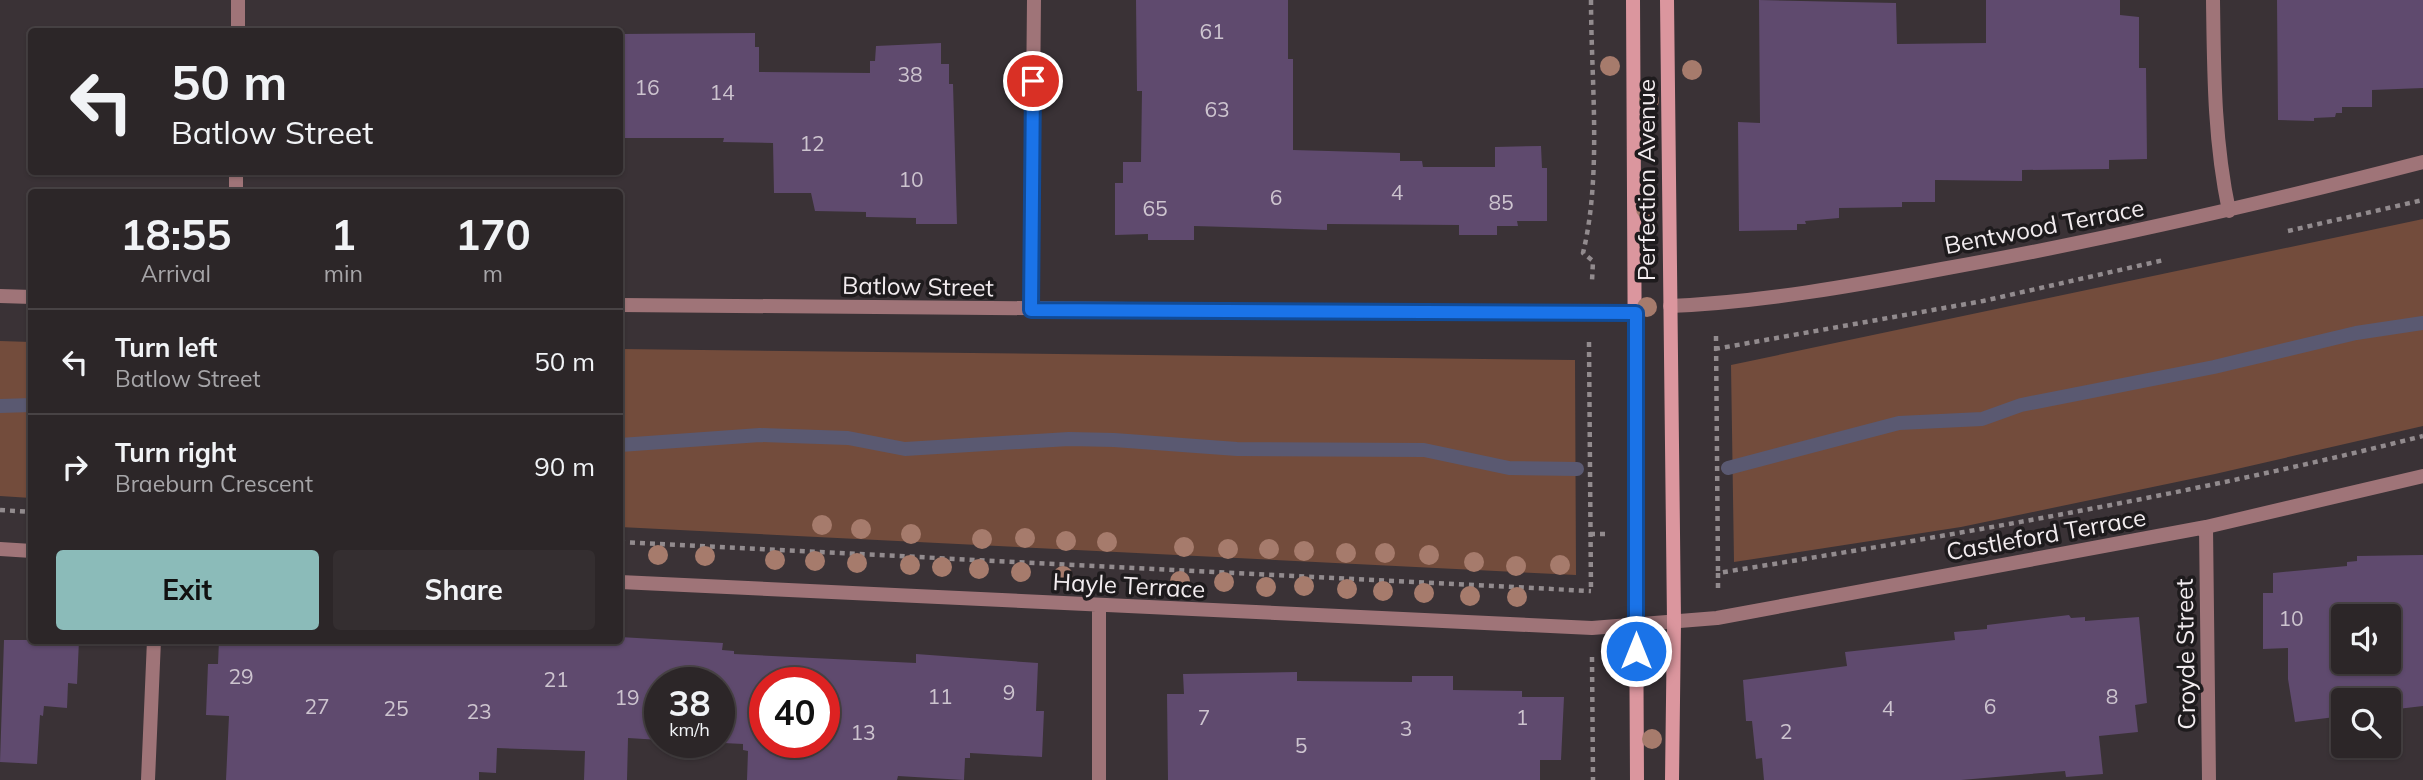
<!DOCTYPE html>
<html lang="en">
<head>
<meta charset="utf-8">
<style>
	:root { --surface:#2c2628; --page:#342e30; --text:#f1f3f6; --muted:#a6a5a8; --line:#484345; --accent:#8bbbb9 }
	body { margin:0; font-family:Mulish,sans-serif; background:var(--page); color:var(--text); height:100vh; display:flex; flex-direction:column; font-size:26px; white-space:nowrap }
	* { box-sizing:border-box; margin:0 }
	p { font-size:23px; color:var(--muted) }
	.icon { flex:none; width:38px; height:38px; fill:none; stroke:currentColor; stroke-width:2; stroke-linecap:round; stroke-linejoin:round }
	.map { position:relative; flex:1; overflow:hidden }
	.side { position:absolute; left:28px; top:189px; width:595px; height:455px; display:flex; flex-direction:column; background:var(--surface); border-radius:7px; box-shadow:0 2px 5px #0004,0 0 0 2px var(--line) }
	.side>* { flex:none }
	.guide { position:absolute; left:28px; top:28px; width:595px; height:147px; border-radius:7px; box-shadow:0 2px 5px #0004,0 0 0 2px var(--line); background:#2c2628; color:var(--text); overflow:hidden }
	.tools { position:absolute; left:2331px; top:604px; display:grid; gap:14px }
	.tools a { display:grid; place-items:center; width:70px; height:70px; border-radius:7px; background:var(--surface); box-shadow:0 2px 5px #0004,0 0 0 2px var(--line); font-size:35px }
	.speed { position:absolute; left:644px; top:667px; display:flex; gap:14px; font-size:35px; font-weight:700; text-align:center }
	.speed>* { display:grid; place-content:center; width:91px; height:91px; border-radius:50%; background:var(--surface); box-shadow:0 2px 5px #0004,0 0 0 2px var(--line); line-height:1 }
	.speed small { font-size:18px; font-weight:400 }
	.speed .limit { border:10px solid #d22; background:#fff; color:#111 }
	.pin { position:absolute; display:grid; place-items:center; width:60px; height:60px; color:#fff; margin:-30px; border:4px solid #fff; border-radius:50%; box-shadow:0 2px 7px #0007 }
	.me { position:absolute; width:77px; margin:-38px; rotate:0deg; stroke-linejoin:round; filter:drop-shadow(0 0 5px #0008) }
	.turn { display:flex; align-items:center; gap:24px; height:147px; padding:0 28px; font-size:32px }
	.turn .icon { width:91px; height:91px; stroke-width:2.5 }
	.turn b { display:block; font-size:49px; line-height:60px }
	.eta { display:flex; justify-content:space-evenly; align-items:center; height:119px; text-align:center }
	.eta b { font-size:42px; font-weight:700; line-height:49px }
	.primary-button { display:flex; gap:14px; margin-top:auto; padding:14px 28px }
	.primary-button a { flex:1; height:80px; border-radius:7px; background:var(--accent); color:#111; font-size:28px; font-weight:700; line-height:80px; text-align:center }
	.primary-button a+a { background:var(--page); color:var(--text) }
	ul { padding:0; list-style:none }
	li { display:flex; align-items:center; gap:21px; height:105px; padding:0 28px; border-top:2px solid var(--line) }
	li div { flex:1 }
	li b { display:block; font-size:26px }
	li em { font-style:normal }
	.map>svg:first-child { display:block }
</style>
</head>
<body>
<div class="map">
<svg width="2423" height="780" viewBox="0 0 2423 780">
	<rect width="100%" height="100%" fill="#3a3236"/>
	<path fill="#734c3c" d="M2423 219V426L2215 474 1961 527 1734 562 1731 365Z
		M0 341 31 342V498L0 496Z
		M620 349 1575 360 1576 575 620 527Z"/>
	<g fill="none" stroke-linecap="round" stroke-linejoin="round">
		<path stroke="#5a5971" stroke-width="14" d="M0 406 32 405
			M620 445 760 435 848 438 905 449 1069 439 1114 440 1237 449 1424 450 1509 468 1577 469
			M1728 468 1899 423 1982 419 2021 405 2214 367 2356 333 2423 323"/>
	</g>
	<path fill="#5f4a6e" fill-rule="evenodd" d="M1136 0H1288V59H1293V150L1400 153V161H1422L1423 167H1495V147L1541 146 1542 168H1547V221H1517L1518 226H1497V235H1459V225L1327 224V230L1194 226V240H1148V234L1115 235V183H1123V162H1141L1142 91H1137Z
		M1759 0 1896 3 1897 44 1986 43V0H2120V15L2139 17V68H2146L2147 159 2109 160V169L2022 170V181L1935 180V202H1902V207L1839 208V218L1805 221 1806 224H1797V230L1739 231 1738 122 1760 123Z
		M2277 0H2423V88L2372 90V107H2342V113H2336L2335 117 2314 118V121L2278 120Z
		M755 33V47H759V72L870 73V61H875L876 46 941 43V64H949V84H953L957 224H916V218L866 217V212L815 211 811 193H774L773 143 723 142 724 138H620V34Z
		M2423 555V706L2389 710V700H2343V716L2295 722 2288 679V648L2263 649V593H2273V573L2347 566V562L2357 561V556ZM2343 616H2389V662H2343Z
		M2069 615 2071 618 2085 617V621L2139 617 2147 703 2135 705 2138 732 2099 736 2103 774 2066 777 2065 771 1961 780H1764L1762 758 1756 759 1752 721H1746L1743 680 1847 666 1845 652 1955 640 1954 632 1987 629V625Z
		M620 637 723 643 722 650 734 651V654L916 663V654L1038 663 1036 711H1044L1042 757 970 753V758H965L964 780 898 776 897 780H747L748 751 743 750V744L704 742H719V682H660V740L628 738 627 780H584L585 751 497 748 496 773 479 772V780H226L229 716 206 715 208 664H218L219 640H545L611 644V640H620ZM765 682H824V742H765Z
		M4 640H79L77 684 68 683 67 708 44 706 43 716 40 715 37 764 0 762Z
		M1297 672V681L1412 682V676H1453V690L1522 691V697H1564L1561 760H1540V780H1168L1167 694H1184L1183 674Z"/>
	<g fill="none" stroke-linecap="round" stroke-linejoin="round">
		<path stroke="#928b8e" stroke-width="4.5" stroke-dasharray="5 5" stroke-linecap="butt" d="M1591 0C1591 80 1602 175 1583 253L1593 261 1592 281
			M2288 231 2423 200
			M1716 336 1718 573
			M1589 342 1591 592
			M1715 349 1983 301 2164 260
			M0 510 32 512
			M1590 534H1606
			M620 542 1591 591
			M1718 588V573C1954 535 2191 495 2423 436
			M1592 657 1593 780"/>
		<path stroke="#9f7478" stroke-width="14" d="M2213 0C2214 72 2214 140 2229 211
			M238 32V0
			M236 192V172
			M0 296 32 297
			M620 305 1636 313
			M1670 306C1762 302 1852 286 1942 269 2104 240 2264 203 2423 162
			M1031 310 1034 0
			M2206 527 2209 780
			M0 549 32 551
			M620 582 1592 628 1717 618 2206 527 2423 476
			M1099 607V780
			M148 780 154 640"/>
		<path stroke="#db969e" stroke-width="14" d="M1633 0 1637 780
			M1667 0 1674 622 1672 780"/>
	</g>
	<g fill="#a67b6c">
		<circle cx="1610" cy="66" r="10"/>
		<circle cx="1692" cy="70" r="10"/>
		<circle cx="1649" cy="100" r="10"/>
		<circle cx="1646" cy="209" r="10"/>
		<circle cx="1647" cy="307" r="10"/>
		<circle cx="822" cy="525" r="10"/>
		<circle cx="861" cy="529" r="10"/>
		<circle cx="911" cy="534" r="10"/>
		<circle cx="1025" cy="538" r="10"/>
		<circle cx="982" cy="539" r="10"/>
		<circle cx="1066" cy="541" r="10"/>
		<circle cx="1107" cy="542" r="10"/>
		<circle cx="1184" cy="547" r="10"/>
		<circle cx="1228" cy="549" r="10"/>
		<circle cx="1269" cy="549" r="10"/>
		<circle cx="1304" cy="551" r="10"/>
		<circle cx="1346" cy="553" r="10"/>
		<circle cx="1385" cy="553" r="10"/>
		<circle cx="658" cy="555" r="10"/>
		<circle cx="1429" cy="555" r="10"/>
		<circle cx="705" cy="556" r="10"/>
		<circle cx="775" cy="560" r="10"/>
		<circle cx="815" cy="561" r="10"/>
		<circle cx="1474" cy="562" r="10"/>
		<circle cx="857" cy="563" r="10"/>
		<circle cx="910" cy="565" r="10"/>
		<circle cx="1560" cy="565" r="10"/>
		<circle cx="1516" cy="566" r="10"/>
		<circle cx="942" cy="567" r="10"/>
		<circle cx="979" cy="569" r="10"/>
		<circle cx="1021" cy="572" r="10"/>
		<circle cx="1063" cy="576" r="10"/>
		<circle cx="1180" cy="581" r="10"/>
		<circle cx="1224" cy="582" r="10"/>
		<circle cx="1304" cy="586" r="10"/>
		<circle cx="1266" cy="587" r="10"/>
		<circle cx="1347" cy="589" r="10"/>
		<circle cx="1383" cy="591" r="10"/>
		<circle cx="1424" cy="593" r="10"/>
		<circle cx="1470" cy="596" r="10"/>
		<circle cx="1517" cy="597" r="10"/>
		<circle cx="1652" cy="739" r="10"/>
	</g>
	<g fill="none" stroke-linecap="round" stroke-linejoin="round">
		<g stroke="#114b97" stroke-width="18">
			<path id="route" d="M1033 81 1031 310 1636 313V651"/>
		</g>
		<use href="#route" stroke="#1a73e8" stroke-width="12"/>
	</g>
	<g text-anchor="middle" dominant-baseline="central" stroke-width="7" stroke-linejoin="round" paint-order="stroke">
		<g font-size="21" fill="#cdc4cf">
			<text x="1212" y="31">61</text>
			<text x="910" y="74">38</text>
			<text x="647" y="87">16</text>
			<text x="722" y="92">14</text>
			<text x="1217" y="109">63</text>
			<text x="812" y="143">12</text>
			<text x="911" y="179">10</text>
			<text x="1397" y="192">4</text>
			<text x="1276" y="197">6</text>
			<text x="1501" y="202">85</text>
			<text x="1155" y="208">65</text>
			<text x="2291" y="618">10</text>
			<text x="241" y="676">29</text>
			<text x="556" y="679">21</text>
			<text x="1009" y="692">9</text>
			<text x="940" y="696">11</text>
			<text x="2112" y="696">8</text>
			<text x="627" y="697">19</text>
			<text x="317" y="706">27</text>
			<text x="1990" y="706">6</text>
			<text x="396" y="708">25</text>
			<text x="1888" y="708">4</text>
			<text x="479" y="711">23</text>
			<text x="1204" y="717">7</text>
			<text x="1522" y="717">1</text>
			<text x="1406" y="728">3</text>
			<text x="1786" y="731">2</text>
			<text x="863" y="732">13</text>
			<text x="1301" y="745">5</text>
		</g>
		<g font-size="24" fill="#f2ecef" stroke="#1e1b1d">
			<text transform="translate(1646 180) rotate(-90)">Perfection Avenue</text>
			<text transform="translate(2044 226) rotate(-11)">Bentwood Terrace</text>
			<text transform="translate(918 286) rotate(1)">Batlow Street</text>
			<text transform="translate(2046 534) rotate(-10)">Castleford Terrace</text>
			<text transform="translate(1129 585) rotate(3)">Hayle Terrace</text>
			<text transform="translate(2185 654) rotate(-91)">Croyde Street</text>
		</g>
	</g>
</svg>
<div class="tools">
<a><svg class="icon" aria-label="sound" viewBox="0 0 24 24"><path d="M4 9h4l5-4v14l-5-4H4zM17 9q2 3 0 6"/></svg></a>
<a><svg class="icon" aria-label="search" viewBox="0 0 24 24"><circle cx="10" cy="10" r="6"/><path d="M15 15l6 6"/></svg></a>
</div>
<div class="speed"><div>38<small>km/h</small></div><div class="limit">40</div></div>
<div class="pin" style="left:1033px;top:81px;background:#d93025"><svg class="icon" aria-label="arrive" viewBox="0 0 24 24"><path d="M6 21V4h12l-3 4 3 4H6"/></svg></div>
<svg class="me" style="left:1636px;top:651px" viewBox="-20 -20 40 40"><circle r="17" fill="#1a73e8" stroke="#fff" stroke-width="3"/><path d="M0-11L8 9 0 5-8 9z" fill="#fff"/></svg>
<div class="guide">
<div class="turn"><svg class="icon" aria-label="left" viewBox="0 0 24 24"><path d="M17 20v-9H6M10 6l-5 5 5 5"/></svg><div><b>50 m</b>Batlow Street</div></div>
</div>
<section class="side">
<div class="eta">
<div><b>18:55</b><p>Arrival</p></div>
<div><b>1</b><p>min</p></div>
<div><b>170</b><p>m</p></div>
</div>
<ul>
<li><svg class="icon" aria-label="left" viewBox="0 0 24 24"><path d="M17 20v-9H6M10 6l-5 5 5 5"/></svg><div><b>Turn left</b><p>Batlow Street</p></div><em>50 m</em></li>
<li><svg class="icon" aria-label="right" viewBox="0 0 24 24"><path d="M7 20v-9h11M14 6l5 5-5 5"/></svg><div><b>Turn right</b><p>Braeburn Crescent</p></div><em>90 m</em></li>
</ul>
<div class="primary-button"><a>Exit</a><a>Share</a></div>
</section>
</div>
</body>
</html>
